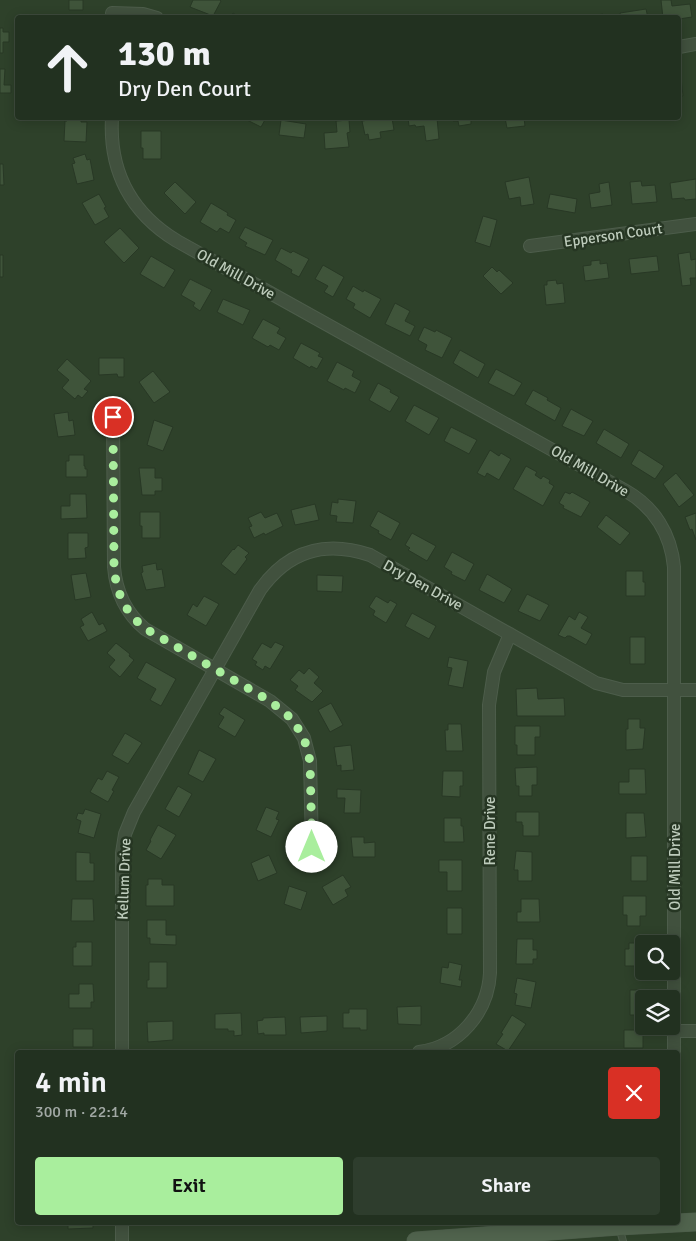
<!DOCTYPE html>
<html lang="en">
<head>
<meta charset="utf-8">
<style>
	:root { --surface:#223120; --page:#2e3d2d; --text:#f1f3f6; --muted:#a2a9a5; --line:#3f4c3e; --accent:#a9ee9d }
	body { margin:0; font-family:Signika,sans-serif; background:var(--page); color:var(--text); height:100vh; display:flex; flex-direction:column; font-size:19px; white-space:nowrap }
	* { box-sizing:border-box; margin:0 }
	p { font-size:16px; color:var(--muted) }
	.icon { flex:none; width:28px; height:28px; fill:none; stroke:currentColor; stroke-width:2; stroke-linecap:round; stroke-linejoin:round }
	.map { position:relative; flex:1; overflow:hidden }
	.panel { position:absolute; left:15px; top:1050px; width:665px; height:175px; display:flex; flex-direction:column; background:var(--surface); border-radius:5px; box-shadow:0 2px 12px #0003,0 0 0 1px var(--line) }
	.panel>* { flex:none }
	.hud { position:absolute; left:15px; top:15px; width:666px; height:105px; border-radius:5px; box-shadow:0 2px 12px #0003,0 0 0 1px var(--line); background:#223120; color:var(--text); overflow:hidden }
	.buttons { position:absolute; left:635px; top:935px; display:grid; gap:10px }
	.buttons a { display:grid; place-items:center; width:45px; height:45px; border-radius:5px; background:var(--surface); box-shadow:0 2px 12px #0003,0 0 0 1px var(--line); font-size:25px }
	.pin { position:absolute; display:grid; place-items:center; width:42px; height:42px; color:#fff; margin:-21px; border:2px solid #fff; border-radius:50%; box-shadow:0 1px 5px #0007 }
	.me { position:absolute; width:55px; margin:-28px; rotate:0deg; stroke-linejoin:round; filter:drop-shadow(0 0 4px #0008) }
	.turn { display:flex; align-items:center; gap:18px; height:105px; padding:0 20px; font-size:22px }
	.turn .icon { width:65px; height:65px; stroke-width:2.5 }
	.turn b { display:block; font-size:35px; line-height:42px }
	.round { display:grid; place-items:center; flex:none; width:52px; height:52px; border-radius:5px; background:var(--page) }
	.headline { display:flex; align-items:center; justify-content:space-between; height:85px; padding:0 20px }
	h1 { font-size:30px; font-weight:600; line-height:38px }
	.action { display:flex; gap:10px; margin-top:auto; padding:10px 20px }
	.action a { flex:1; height:58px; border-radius:5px; background:var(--accent); color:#111; font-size:20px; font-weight:600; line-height:58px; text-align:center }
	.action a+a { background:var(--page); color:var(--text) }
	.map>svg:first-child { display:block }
</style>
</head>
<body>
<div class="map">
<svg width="696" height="1241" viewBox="0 0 696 1241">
	<rect width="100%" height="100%" fill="#2e412a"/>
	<path fill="#3f543a" stroke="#283825" d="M69 0H83V10H69Z
		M193 0H220L221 1 213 16 190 7Z
		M661 0H671L672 6 690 4 692 17 679 19V18H663Z
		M646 9 648 18H621L620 13Z
		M233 13 241 18H230Z
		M603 14 604 18H579Z
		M0 28H3V32H9V42H3V53H0Z
		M0 69H5L4 85H11V93H0Z
		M681 77 683 96H679V78Z
		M67 118H81V122H87L86 142 64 141 65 121H67Z
		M243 118H266L261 127Z
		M369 118H392L394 130 380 132 381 138 369 140 368 134 365 135 362 121 369 120Z
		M408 118H437L439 139 426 141 424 126 416 127 415 125 409 126Z
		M452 118H477V119L471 120V124L459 126 458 121H453Z
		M505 118H524L525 126 507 128Z
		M535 118H559L535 120Z
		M281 120 306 124 304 138 279 135Z
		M349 120 350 132 347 133 349 147 325 149 324 133 337 132 336 121Z
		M141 131H161V159H143V148H141Z
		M85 154 87 160 90 159 94 180 77 184 72 164 75 163 73 158Z
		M0 164H3L4 185H0Z
		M529 177 534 204 521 206 520 197 509 199 505 182Z
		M696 179V199L685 200 684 198 672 199 670 183Z
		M641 181 642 186 655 185 657 202 632 204 630 182Z
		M175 182 196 202 185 214 164 193Z
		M609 182 612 205 591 208 589 194 600 192 599 184Z
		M99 194 106 207 104 208 109 217 95 225 82 203Z
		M550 194 577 199 575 213 547 208Z
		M211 203 228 213 227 215 236 220 229 233 220 228 217 232 200 222Z
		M483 216 497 220 490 247 475 242Z
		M245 227 273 240 265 255 245 246 247 243 239 238Z
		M120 228 139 248 124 263 104 242Z
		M281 248 291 253 293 251 309 259 299 277 291 273 292 270 275 260Z
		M690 252 691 260 696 259V278H690L691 285 682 286 678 254Z
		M0 255H3V277H0Z
		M151 256 175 270 164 288 140 274Z
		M657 256 659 271 631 274 629 259Z
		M600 260V264L607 263 609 278 585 281 583 266 591 265V261Z
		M323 265 344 277 333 297 324 292 328 286 315 279Z
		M492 267 497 272 499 270 513 283 501 294 483 276Z
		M190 279 212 290 200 311 193 306 195 303 181 295Z
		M556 280 557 284 563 283 565 303 546 305 544 285H547V281Z
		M353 286 363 292 364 290 381 299 370 318 353 308 355 304 346 299Z
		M223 299 250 310 243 325 217 312Z
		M395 303 410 311 405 321 415 326 410 336 385 324Z
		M263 319 280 328 277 333 286 338 279 350 270 345 268 347 252 338Z
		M424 327 435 332 436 330 452 338 442 358 425 350 427 345 418 340Z
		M301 343 320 353 318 356 323 358 317 369 311 366 310 368 293 358Z
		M460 350 485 364 478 378 453 363Z
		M99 358H124V377H118L117 374 99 375Z
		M67 359 91 381 84 389 88 391 82 398 78 395 75 399 62 388 69 380 57 370Z
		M337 362 354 371 352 376 361 381 355 393 345 388 344 390 327 381Z
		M496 369 522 383 514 396 488 383Z
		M153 371 170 392 154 403 139 382Z
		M378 383 391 390 390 392 399 397 390 412 369 400Z
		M533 390 548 398 547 400 561 408 555 421 525 404Z
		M414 405 439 418 429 435 405 421Z
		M571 409 593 421 584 436 562 426Z
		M68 412 69 421 73 420 75 435 58 437 54 414Z
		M154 420 173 427 163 451 147 445Z
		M451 427 477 440 469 454 444 441Z
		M604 429 629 444 621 458 596 443Z
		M490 450 499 456 501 453 511 459 499 480 487 473 485 477 477 473Z
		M639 450 664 466 655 479 631 464Z
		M69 455H84V466H85V469H87V477H66V461H69Z
		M526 466 537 472 535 475 541 479 543 476 550 480 549 483 554 486 543 506 513 489Z
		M139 468H155V478H162V491H155V495H142Z
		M676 473 694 495 679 507 663 484Z
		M565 492 570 494 572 492 590 502 581 517 563 508 564 506 559 503Z
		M70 494H86L87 518 61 519V506H70Z
		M338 499 356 501 353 523 336 522 337 516 330 515 332 502 338 503Z
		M315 504 319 520 295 525 291 510Z
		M378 511 400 523 391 540 378 533 379 531 370 526Z
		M140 512H160V538H142V526H140Z
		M261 512 265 518 277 513 283 526 265 535 264 533 254 538 249 527 252 526 248 518Z
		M696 513V540L692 529 690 530 685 517Z
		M606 515 630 533 620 545 597 527Z
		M68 533H88V547L85 548 86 558 68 559Z
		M412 533 436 546 427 561 408 550 410 548 405 545Z
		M238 545 249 553 245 557 247 559 235 575 221 564 233 549 234 550Z
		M452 552 474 564 465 581 451 574 452 572 444 567Z
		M156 563 157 570 162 569 165 587 146 590 141 573 143 572 142 566Z
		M626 571H643V582H645V596H626Z
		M86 573 91 597 75 600 71 575Z
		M487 574 512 589 504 603 479 590Z
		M317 575 343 576 342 592 317 591Z
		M527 594 549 605 540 621 518 611Z
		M204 596 219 604 206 626 187 615 193 604 197 607Z
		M376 596 388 603 390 600 397 604 386 623 373 615 375 611 369 607Z
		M92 612 99 625 103 623 107 631 88 641 80 627 84 625 81 619Z
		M579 612 588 617 581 628 592 634 586 645 570 636H567L565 638 558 635 569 616 575 620Z
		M412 613 436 626 429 639 405 626Z
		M630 637H645V664H630Z
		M275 642 284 646 270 669 265 666 263 670 255 665 257 662 252 659 262 643 271 648Z
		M116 643 130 654 129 656 134 660 120 677 109 667 115 660 107 653Z
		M449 657 468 661 463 688 448 685 452 668 447 667Z
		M146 662 176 679 161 706 150 700 156 689 137 678Z
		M309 668 319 677 314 683 323 691 312 702 295 690 298 686 290 680 299 670 304 674Z
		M537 688 538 699 564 698 565 716H517L516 689Z
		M331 703 343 725 330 732 318 710Z
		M224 707 245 720 235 737 218 727 224 717 219 714Z
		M628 719H640V728H645L643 749 626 750V729H628Z
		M448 724H461L463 751H446L445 730H448Z
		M515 726H540V737H535V755H517V745H515Z
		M125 733 142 743 128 764 112 755Z
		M351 745 354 770 341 771V765L337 766 334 747Z
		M199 750 216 759 203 782 188 774Z
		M537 767V785H532V796H519V786H516L515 768Z
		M629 769H645L646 794H619V782H629Z
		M107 771 119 777 112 790 114 791 108 802 90 792 98 778 102 780Z
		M443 771H463V786H460V797L442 796Z
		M178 786 192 794 179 817 165 809Z
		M337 789 361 790 360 813H344L345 798H337Z
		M266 807 279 812 276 819 279 820 271 837 256 830Z
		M85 809 101 814 94 838 78 833 81 821 76 819 78 813 83 814Z
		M516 812H539V836H523V825H522V822H516Z
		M626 813H644L646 837 626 838Z
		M444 818H461V826H463L464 842H444Z
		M158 825 176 835 161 859 146 850 151 841 150 840Z
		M351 837H364V843L375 842V857H353Z
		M516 851 532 852V881H518V870H514Z
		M76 852 90 853V863H94V881H76Z
		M269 855 277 873 258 881 251 863Z
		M631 856H647V881H631Z
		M439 860H462V891H447V872H439Z
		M343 875 351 887 345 890 348 896 333 905 322 887Z
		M148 879H162V885H174V906H146V885H148Z
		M289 886 307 892 301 910 284 904Z
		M623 896H646V916H640V926H627V915H623Z
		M72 899H93L94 921H71Z
		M521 899H539L540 922H517V912H521Z
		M447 908H462V934H447Z
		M147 920H166V935H176V945L150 944V938H147Z
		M517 939H533V950H537V959H533V964H516Z
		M76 942H92V966H73V947H76Z
		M629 943H643L644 966H625V949H629Z
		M149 962H167V988H147V980H149Z
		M449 962 462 965 459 980H462L461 987 440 983 442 967 448 968Z
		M517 978 536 982 531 1008 515 1005 517 994 514 993Z
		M79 984H93L94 1002H91V1008H69V994H79Z
		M630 990H645L644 1015H630Z
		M421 1006V1025L398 1024 397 1007Z
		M349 1009H367V1030H360V1028H343V1013H349Z
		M241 1013 242 1035 234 1036V1031H228V1029H215V1014Z
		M512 1015 526 1024 508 1051 496 1044 503 1034 501 1033Z
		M327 1016V1031L301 1033 300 1017Z
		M285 1017 286 1035H264V1033L258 1034 257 1021 263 1020V1018Z
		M173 1021V1040L148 1042 147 1022Z
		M73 1029H93V1047H73Z
		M624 1030H643V1048H624Z
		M68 1222H93V1228L68 1229Z"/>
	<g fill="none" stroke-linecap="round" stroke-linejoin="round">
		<g stroke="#4d5d4b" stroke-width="8">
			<path id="lane" d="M619 1227 623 1241"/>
		</g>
		<g stroke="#4d5d4b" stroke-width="14">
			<path id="street" d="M112 13 143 14 157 18
				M679 47 696 44
				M112 118C109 171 131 213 177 241L626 491C654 507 671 534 674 567V1052
				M530 246 696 224
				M113 417 114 567C116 592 126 613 145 629L270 701 292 719 304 738 310 761 312 847
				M674 1031H696
				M122 1052V853L125 834 134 812 260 590C288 551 324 540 370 555L596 683 623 690H696
				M419 1052C459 1047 488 1012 490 973L489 705 494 672 510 634
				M122 1222V1241"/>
		</g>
		<g stroke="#4d5d4b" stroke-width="19">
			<path id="secondary" d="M416 1241 619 1226 696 1222"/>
		</g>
		<use href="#lane" stroke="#41513e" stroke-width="6"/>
		<use href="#street" stroke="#41513e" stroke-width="12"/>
		<use href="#secondary" stroke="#50634d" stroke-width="18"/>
	</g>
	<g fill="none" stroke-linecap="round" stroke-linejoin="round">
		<path stroke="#a9ee9d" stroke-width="9" stroke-dasharray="0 16.2" d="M113 417 114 567C116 592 125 613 146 629L270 701 292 719 304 738 310 761 312 847"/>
	</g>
	<g text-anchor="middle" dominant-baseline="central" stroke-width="5" stroke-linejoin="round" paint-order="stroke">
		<g font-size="15" fill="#bdcbbb" stroke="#263623">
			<text transform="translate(613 235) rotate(-8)">Epperson Court</text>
			<text transform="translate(236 274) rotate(29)">Old Mill Drive</text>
			<text transform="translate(590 471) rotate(30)">Old Mill Drive</text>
			<text transform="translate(423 585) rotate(29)">Dry Den Drive</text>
			<text transform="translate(490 831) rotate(-90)">Rene Drive</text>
			<text transform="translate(675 867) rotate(-90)">Old Mill Drive</text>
			<text transform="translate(124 879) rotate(-88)">Kellum Drive</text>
		</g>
	</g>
</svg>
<div class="buttons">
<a><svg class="icon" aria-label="search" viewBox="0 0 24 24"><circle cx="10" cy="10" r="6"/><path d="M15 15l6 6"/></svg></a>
<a><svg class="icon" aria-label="layers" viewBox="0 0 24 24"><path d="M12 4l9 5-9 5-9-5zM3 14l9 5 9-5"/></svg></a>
</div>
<div class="pin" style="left:113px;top:417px;background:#d93025"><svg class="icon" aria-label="arrive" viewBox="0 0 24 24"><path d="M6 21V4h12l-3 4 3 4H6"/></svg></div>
<svg class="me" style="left:312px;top:847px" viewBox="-20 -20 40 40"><circle r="19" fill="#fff"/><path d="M0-13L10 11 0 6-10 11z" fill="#a9ee9d"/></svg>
<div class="hud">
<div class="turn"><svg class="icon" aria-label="ahead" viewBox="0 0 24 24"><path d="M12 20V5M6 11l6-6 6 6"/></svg><div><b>130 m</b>Dry Den Court</div></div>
</div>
<section class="panel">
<div class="headline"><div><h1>4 min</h1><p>300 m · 22:14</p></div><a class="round" style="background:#d93025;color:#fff"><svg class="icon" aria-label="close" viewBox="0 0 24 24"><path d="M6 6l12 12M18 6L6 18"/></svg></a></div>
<div class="action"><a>Exit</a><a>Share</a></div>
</section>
</div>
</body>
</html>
